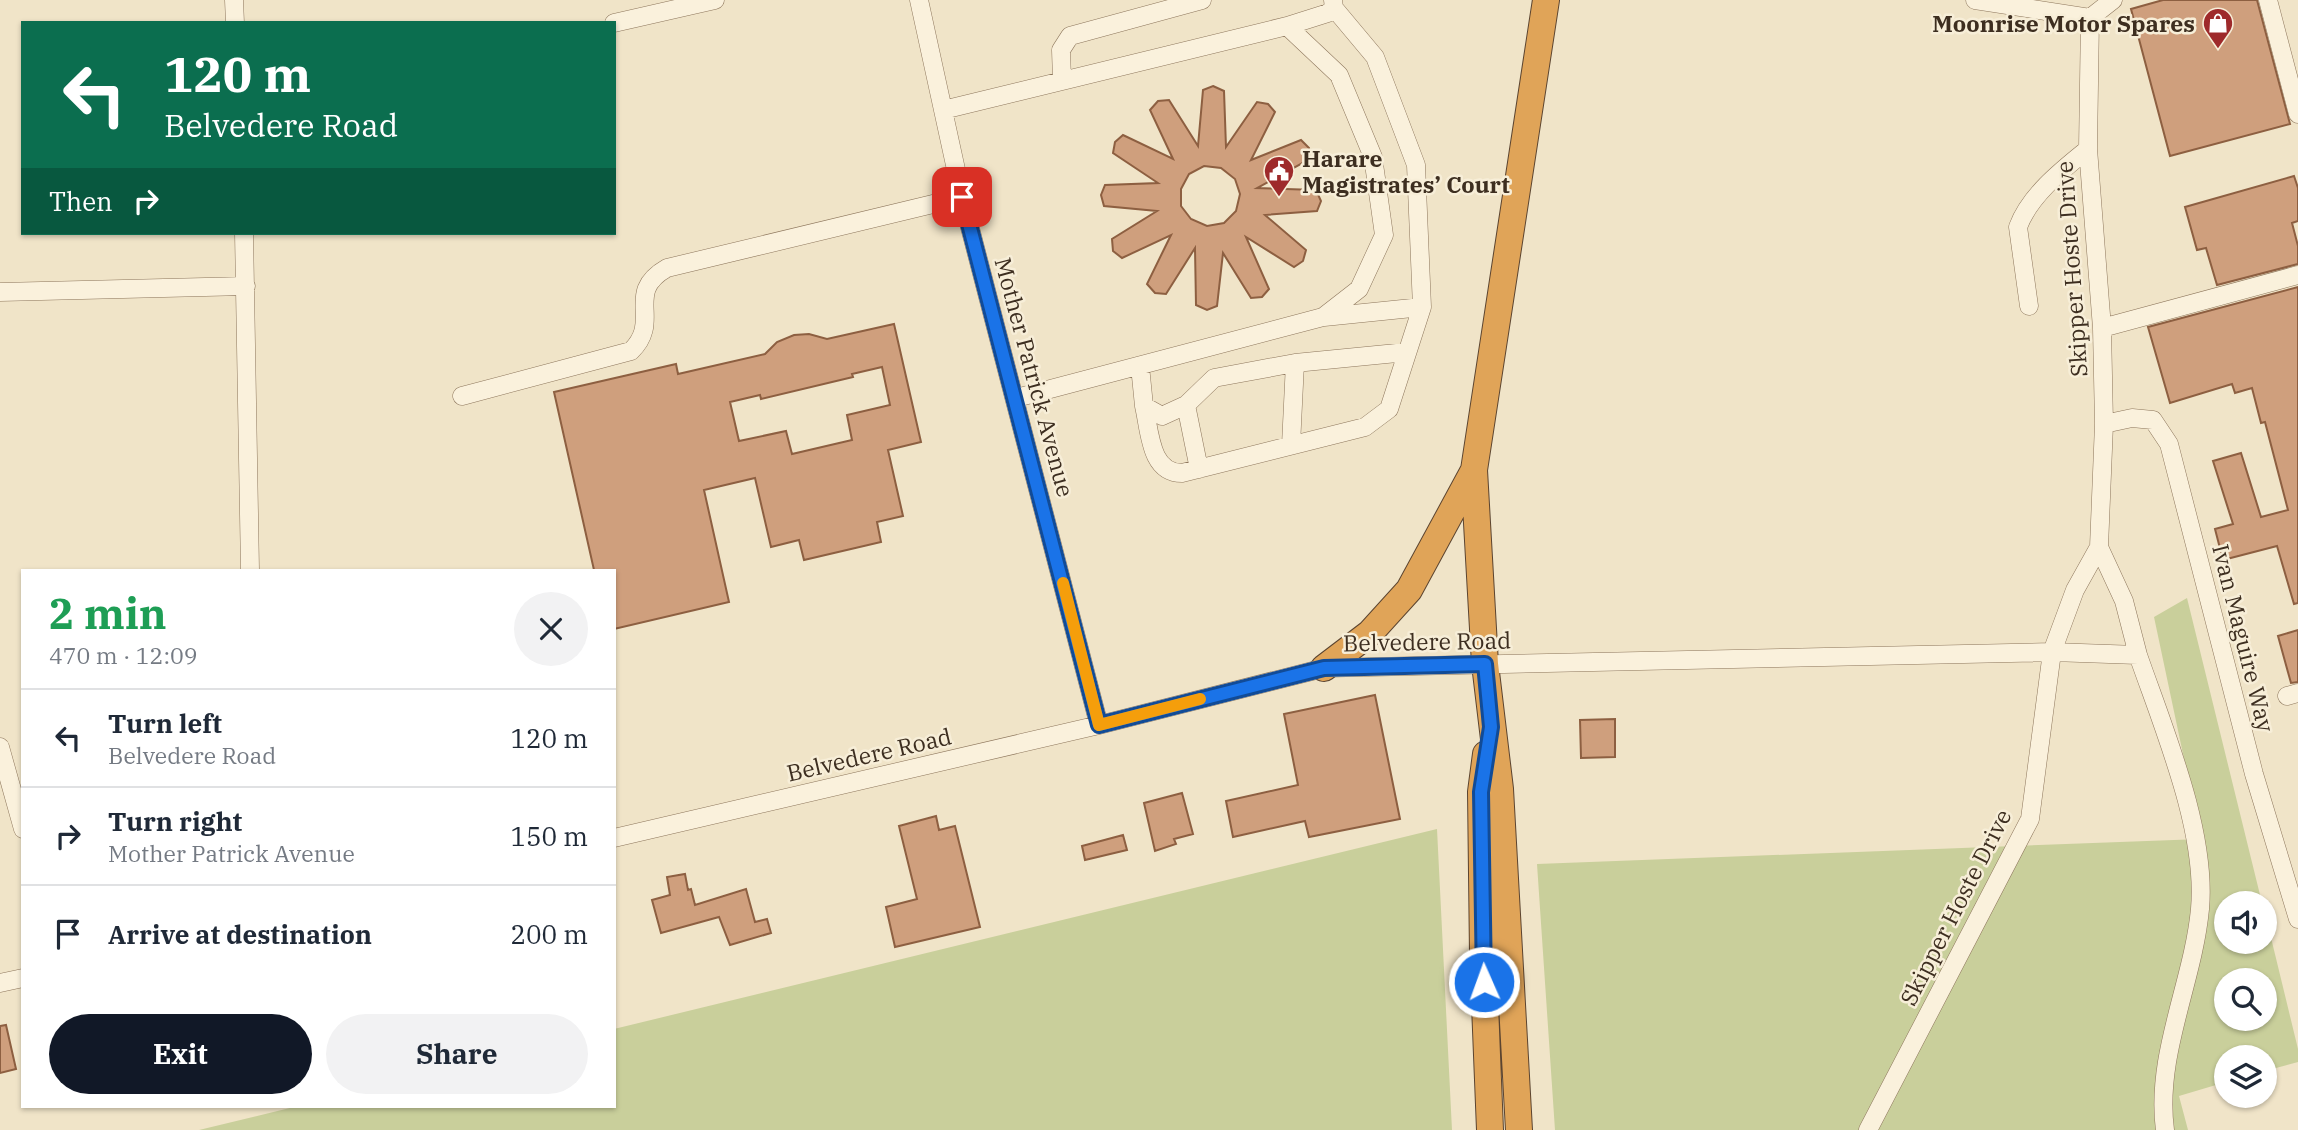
<!DOCTYPE html>
<html lang="en">
<head>
<meta charset="utf-8">
<style>
	:root { --surface:#fff; --page:#f2f2f3; --text:#1f2937; --muted:#747a83; --line:#e0e1e3; --accent:#111827 }
	body { margin:0; font-family:"IBM Plex Serif",serif; background:var(--page); color:var(--text); height:100vh; display:flex; flex-direction:column; font-size:26px; white-space:nowrap }
	* { box-sizing:border-box; margin:0 }
	p { font-size:23px; color:var(--muted) }
	.icon { flex:none; width:38px; height:38px; fill:none; stroke:currentColor; stroke-width:2; stroke-linecap:round; stroke-linejoin:round }
	.map { position:relative; flex:1; overflow:hidden }
	.details { position:absolute; left:21px; top:569px; width:595px; height:539px; display:flex; flex-direction:column; background:var(--surface); border-radius:0px; box-shadow:0 2px 5px #0004 }
	.details>* { flex:none }
	.top-card { position:absolute; left:21px; top:21px; width:595px; height:214px; border-radius:0px; box-shadow:0 2px 5px #0004; background:#0b6e4f; color:#fff; overflow:hidden }
	.buttons { position:absolute; left:2214px; top:891px; display:grid; gap:14px }
	.buttons a { display:grid; place-items:center; width:63px; height:63px; border-radius:50%; background:var(--surface); box-shadow:0 2px 5px #0004; font-size:35px }
	.pin { position:absolute; display:grid; place-items:center; width:60px; height:60px; color:#fff; margin:-30px; border-radius:14px; box-shadow:0 4px 10px #0006 }
	.me { position:absolute; width:77px; margin:-38px; rotate:358deg; stroke-linejoin:round; filter:drop-shadow(0 0 5px #0008) }
	.turn { display:flex; align-items:center; gap:24px; height:147px; padding:0 28px; font-size:32px }
	.turn .icon { width:91px; height:91px; stroke-width:2.5 }
	.turn b { display:block; font-size:49px; line-height:60px }
	.then { display:flex; align-items:center; height:66px; padding:0 28px; background:#0003; gap:14px; font-size:26px }
	.round { display:grid; place-items:center; flex:none; width:74px; height:74px; border-radius:37px; background:var(--page) }
	.headline { display:flex; align-items:center; justify-content:space-between; height:119px; padding:0 28px }
	h1 { font-size:42px; font-weight:800; line-height:52px; color:#1e9e55 }
	.cta { display:flex; gap:14px; margin-top:auto; padding:14px 28px }
	.cta a { flex:1; height:80px; border-radius:42px; background:var(--accent); color:#fff; font-size:28px; font-weight:800; line-height:80px; text-align:center }
	.cta a+a { background:var(--page); color:var(--text) }
	ul { padding:0; list-style:none }
	li { display:flex; align-items:center; gap:21px; height:98px; padding:0 28px; border-top:2px solid var(--line) }
	li div { flex:1 }
	li b { display:block; font-size:26px }
	li em { font-style:normal }
	.map>svg:first-child { display:block }
</style>
</head>
<body>
<div class="map">
<svg width="2298" height="1130" viewBox="0 0 2298 1130">
	<rect width="100%" height="100%" fill="#f0e4c8"/>
	<path fill="#c9cf9b" fill-rule="evenodd" d="M2187 598 2262 903H2226V942H2264L2265 913 2298 1049V1062L2265 1071 2264 1057H2226V1082L2179 1096 2188 1130H1555L1537 864 2201 839 2154 617ZM2226 980H2264V1018H2226Z
		M1437 829 1452 1130H199L298 1106H614V1029Z"/>
	<path fill="#cf9f7d" stroke="#8d5f41" stroke-width="2" fill-rule="evenodd" d="M2163 0H2257L2290 124 2170 156 2131 9Z
		M1213 86 1224 91 1226 147 1257 102 1268 104 1275 112 1251 160 1301 140 1309 148 1310 159 1257 188 1316 190 1321 201 1317 211 1265 215 1306 250 1303 261 1294 267 1246 237 1269 289 1262 297 1251 298 1223 253 1217 306 1207 310 1196 305 1195 248 1166 294 1155 293 1147 284 1171 235 1122 258 1113 251 1112 239 1157 211 1104 206 1101 195 1105 185 1158 183 1113 153 1115 142 1123 135 1173 159 1150 110 1158 101 1169 100 1198 146 1203 90ZM1204 166 1221 168 1235 179 1240 194 1236 211 1224 223 1207 226 1191 219 1181 206V189L1189 174Z
		M2294 176 2298 188V221L2292 223 2298 246V264L2217 285 2206 248 2197 250 2185 207Z
		M2298 287V603L2294 604 2277 546 2223 560 2215 529 2233 524 2213 461 2241 453 2261 517 2288 510 2265 422 2261 423 2252 388 2235 393 2232 384 2170 403 2148 327Z
		M894 324 921 442 888 450 903 516 877 522 881 542 804 560 799 540 771 547 755 478 704 490 729 602 614 629V570H594L554 392 676 364 678 374 765 354 777 342 794 335 809 334 827 339ZM882 367 890 405 847 415 852 440 792 454 786 431 739 441 730 402 760 395 761 399 853 377 852 374Z
		M2298 630V682L2291 683 2278 636Z
		M1375 695 1400 819 1309 837 1305 821 1233 837 1226 801 1298 785 1284 714Z
		M1615 719V757L1581 758 1580 720Z
		M1182 793 1193 834 1174 839 1176 844 1155 851 1144 803Z
		M936 816 939 830 955 826 980 927 895 947 886 907 917 899 899 826Z
		M1123 835 1127 850 1085 860 1082 846Z
		M685 874 688 890 691 889 695 905 746 889 755 922 767 919 771 933 730 945 719 917 661 933 652 900 670 895 667 877Z
		M6 1025 16 1069 0 1073V1026Z"/>
	<g fill="none" stroke-linecap="round" stroke-linejoin="round">
		<g stroke="#8d765c" stroke-width="19">
			<path id="minor" d="M234 0 235 23
				M919 0 962 197 1099 725
				M1975 0 2090 18
				M2268 0 2298 114
				M614 23 715 0
				M1287 26 1328 13 1334 8 1333 0
				M1062 80 1061 50 1070 36 1202 0
				M943 110 1287 26 1339 75 1373 157 1384 235 1359 289 1323 317 1016 398
				M244 233 250 570
				M0 292 246 286
				M2029 306 2018 227C2030 195 2062 170 2088 149
				M1324 317 1422 307
				M2102 328 2298 275
				M1140 366 1144 406 1162 416 1186 405 1214 378 1295 363 1407 352
				M462 396 631 351C663 320 623 293 667 268L962 197
				M1186 405 1199 469
				M1144 406C1150 432 1150 473 1182 473L1365 427 1389 409 1422 307 1416 165 1375 57 1334 8
				M2104 424 2132 418 2153 420 2169 444 2254 774 2298 919
				M1291 445 1295 363
				M2099 547 2124 601 2138 655
				M2287 696 2298 693
				M0 747 23 829
				M614 838 1099 725 1324 668 2052 652 2138 655C2164 730 2207 831 2200 909 2193 983 2155 1055 2165 1130
				M0 983 23 978
				M1868 1130 2030 819 2052 652 2075 590 2099 547 2104 424 2102 328 2088 149 2090 18 2113 0"/>
		</g>
		<g stroke="#5b4430" stroke-width="28">
			<path id="highway" d="M1324 668 1370 633 1409 590 1473 472
				M1486 754 1481 792 1483 955 1490 1130
				M1519 1130 1500 789 1485 664 1474 470 1546 0"/>
		</g>
		<use href="#minor" stroke="#faf1dc" stroke-width="18"/>
		<use href="#highway" stroke="#e0a458" stroke-width="26"/>
	</g>
	<g fill="none" stroke-linecap="round" stroke-linejoin="round">
		<g stroke="#114b97" stroke-width="18">
			<path id="route" d="M962 197 1099 725 1324 668 1485 664 1491 727 1481 792 1484 982"/>
		</g>
		<use href="#route" stroke="#1a73e8" stroke-width="12"/>
		<path stroke="#f59e0b" stroke-width="12" d="M1063 583 1099 725 1200 699"/>
	</g>
	<defs>
		<g id="shop-pin" transform="scale(1.575)"><path d="M0 17L-7.5 6A9.5 9.5 0 1 1 7.5 6Z" fill="#9e2a2b" stroke="#f7eed8"/><path d="M-5-2.5h2.3a2.7 3.5 0 0 1 5.4 0H5L5.5 6h-11ZM-1.5-2.5h3a1.5 2.3 0 0 0-3 0Z" fill="#fff"/></g>
		<g id="civic-pin" transform="scale(1.575)"><path d="M0 17L-7.5 6A9.5 9.5 0 1 1 7.5 6Z" fill="#9e2a2b" stroke="#f7eed8"/><path d="M-.6-6.5H3V-4.5H.6V-3L4-1V1h2V6H-6V1h2V-1L-.6-3ZM-1.2 2.5V6h2.4V2.5Z" fill="#fff"/></g>
	</defs>
	<g fill-rule="evenodd">
		<use href="#shop-pin" x="2218" y="23"/>
		<use href="#civic-pin" x="1279" y="171"/>
	</g>
	<g text-anchor="middle" dominant-baseline="central" stroke-width="5" stroke-linejoin="round" paint-order="stroke">
		<g font-size="23" font-weight="bold" fill="#3d2e20" stroke="#f7eed8" text-anchor="end">
			<text x="2195" y="23">Moonrise Motor Spares</text>
			<text x="1302" y="158" text-anchor="start">Harare<tspan x="1302" dy="26">Magistrates’ Court</tspan></text>
		</g>
		<g font-size="23" fill="#3d2e20" stroke="#f7eed8">
			<text transform="translate(2071 269) rotate(-94)">Skipper Hoste Drive</text>
			<text transform="translate(1035 377) rotate(75)">Mother Patrick Avenue</text>
			<text transform="translate(2244 638) rotate(76)">Ivan Maguire Way</text>
			<text transform="translate(1427 641) rotate(-1)">Belvedere Road</text>
			<text transform="translate(869 754) rotate(-13)">Belvedere Road</text>
			<text transform="translate(1955 907) rotate(-63)">Skipper Hoste Drive</text>
		</g>
	</g>
</svg>
<div class="buttons">
<a><svg class="icon" aria-label="sound" viewBox="0 0 24 24"><path d="M4 9h4l5-4v14l-5-4H4zM17 9q2 3 0 6"/></svg></a>
<a><svg class="icon" aria-label="search" viewBox="0 0 24 24"><circle cx="10" cy="10" r="6"/><path d="M15 15l6 6"/></svg></a>
<a><svg class="icon" aria-label="layers" viewBox="0 0 24 24"><path d="M12 4l9 5-9 5-9-5zM3 14l9 5 9-5"/></svg></a>
</div>
<div class="pin" style="left:962px;top:197px;background:#d93025"><svg class="icon" aria-label="arrive" viewBox="0 0 24 24"><path d="M6 21V4h12l-3 4 3 4H6"/></svg></div>
<svg class="me" style="left:1484px;top:982px" viewBox="-20 -20 40 40"><circle r="17" fill="#1a73e8" stroke="#fff" stroke-width="3"/><path d="M0-11L8 9 0 5-8 9z" fill="#fff"/></svg>
<div class="top-card">
<div class="turn"><svg class="icon" aria-label="left" viewBox="0 0 24 24"><path d="M17 20v-9H6M10 6l-5 5 5 5"/></svg><div><b>120 m</b>Belvedere Road</div></div>
<div class="then">Then<svg class="icon" aria-label="right" viewBox="0 0 24 24"><path d="M7 20v-9h11M14 6l5 5-5 5"/></svg></div>
</div>
<section class="details">
<div class="headline"><div><h1>2 min</h1><p>470 m · 12:09</p></div><a class="round"><svg class="icon" aria-label="close" viewBox="0 0 24 24"><path d="M6 6l12 12M18 6L6 18"/></svg></a></div>
<ul>
<li><svg class="icon" aria-label="left" viewBox="0 0 24 24"><path d="M17 20v-9H6M10 6l-5 5 5 5"/></svg><div><b>Turn left</b><p>Belvedere Road</p></div><em>120 m</em></li>
<li><svg class="icon" aria-label="right" viewBox="0 0 24 24"><path d="M7 20v-9h11M14 6l5 5-5 5"/></svg><div><b>Turn right</b><p>Mother Patrick Avenue</p></div><em>150 m</em></li>
<li><svg class="icon" aria-label="arrive" viewBox="0 0 24 24"><path d="M6 21V4h12l-3 4 3 4H6"/></svg><div><b>Arrive at destination</b></div><em>200 m</em></li>
</ul>
<div class="cta"><a>Exit</a><a>Share</a></div>
</section>
</div>
</body>
</html>
